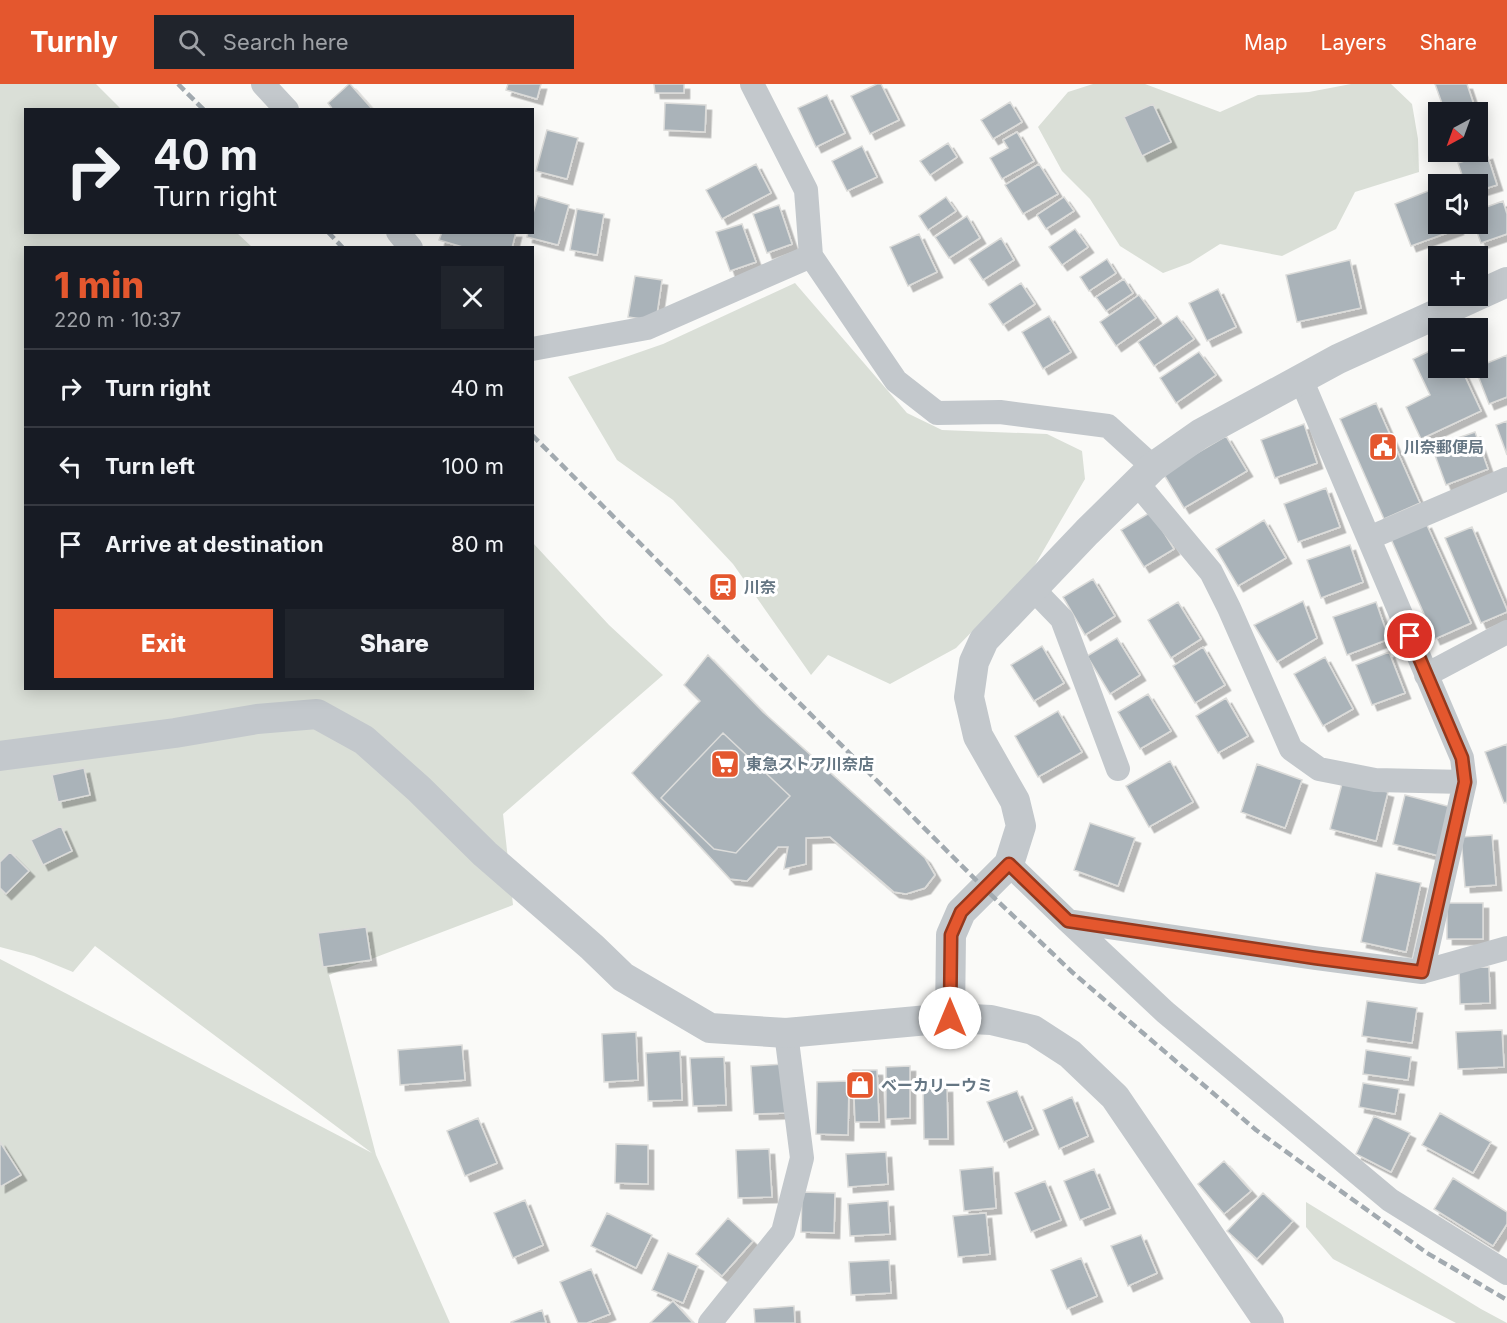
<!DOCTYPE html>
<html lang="en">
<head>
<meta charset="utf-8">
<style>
	:root { --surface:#171b24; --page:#20242c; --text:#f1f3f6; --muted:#9ea1a6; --line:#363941; --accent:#e4572e }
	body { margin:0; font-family:Inter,"Noto Sans JP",sans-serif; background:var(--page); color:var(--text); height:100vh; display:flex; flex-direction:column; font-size:22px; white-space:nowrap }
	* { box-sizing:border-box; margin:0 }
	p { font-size:20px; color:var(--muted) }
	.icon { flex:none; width:33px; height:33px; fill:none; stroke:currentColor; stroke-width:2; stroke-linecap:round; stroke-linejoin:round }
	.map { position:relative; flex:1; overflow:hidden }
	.sheet { position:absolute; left:24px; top:162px; width:510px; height:444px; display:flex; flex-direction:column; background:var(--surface); border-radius:0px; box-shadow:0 3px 15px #0003 }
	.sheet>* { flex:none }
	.hud { position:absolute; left:24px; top:24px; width:510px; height:126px; border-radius:0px; box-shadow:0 3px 15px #0003; background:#171b24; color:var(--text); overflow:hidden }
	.needle { width:39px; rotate:221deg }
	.tools { position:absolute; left:1428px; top:18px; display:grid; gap:12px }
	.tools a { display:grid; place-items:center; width:60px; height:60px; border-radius:0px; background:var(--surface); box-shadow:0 3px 15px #0003; font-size:30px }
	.pin { position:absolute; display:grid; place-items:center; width:51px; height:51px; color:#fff; margin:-26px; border:3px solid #fff; border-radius:50%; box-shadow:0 2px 6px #0007 }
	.me { position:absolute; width:66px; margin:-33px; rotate:0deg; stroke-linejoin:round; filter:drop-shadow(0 0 4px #0008) }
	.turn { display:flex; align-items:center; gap:21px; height:126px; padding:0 30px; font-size:27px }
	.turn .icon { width:78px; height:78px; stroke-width:2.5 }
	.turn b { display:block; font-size:42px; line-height:51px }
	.round { display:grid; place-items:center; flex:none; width:63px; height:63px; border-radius:0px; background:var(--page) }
	.summary { display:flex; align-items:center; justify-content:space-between; height:102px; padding:0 30px }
	h1 { font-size:36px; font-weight:800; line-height:45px; color:var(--accent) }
	.cta { display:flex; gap:12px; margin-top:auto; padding:12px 30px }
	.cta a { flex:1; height:69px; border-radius:0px; background:var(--accent); color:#fff; font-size:24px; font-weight:800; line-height:69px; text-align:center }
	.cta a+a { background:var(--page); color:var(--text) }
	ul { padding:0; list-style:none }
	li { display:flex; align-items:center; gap:18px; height:78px; padding:0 30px; border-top:2px solid var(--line) }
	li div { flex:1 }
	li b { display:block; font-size:22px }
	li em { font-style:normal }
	header { display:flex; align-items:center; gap:36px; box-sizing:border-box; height:84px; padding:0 30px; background:var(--accent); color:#fff }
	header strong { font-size:28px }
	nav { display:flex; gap:33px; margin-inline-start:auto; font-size:21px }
	.search { width:420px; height:54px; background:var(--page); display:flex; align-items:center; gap:15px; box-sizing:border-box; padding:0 21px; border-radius:0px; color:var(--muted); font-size:22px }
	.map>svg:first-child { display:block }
</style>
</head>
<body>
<header>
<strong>Turnly</strong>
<div class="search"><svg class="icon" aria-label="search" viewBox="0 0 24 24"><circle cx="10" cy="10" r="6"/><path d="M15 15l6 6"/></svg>Search here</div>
<nav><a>Map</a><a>Layers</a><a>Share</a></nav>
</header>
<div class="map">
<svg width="1507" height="1239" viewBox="0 0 1507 1239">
	<defs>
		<filter id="shadow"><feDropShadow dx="5.5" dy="5.5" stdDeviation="0" flood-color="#0004"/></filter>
	</defs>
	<rect width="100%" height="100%" fill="#fafaf8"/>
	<path fill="#dadfd7" d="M0 0H96L121 25 26 26V148L237 149 252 163 26 164V604H532L533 459 609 541 663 591 503 730 513 821 329 891 376 1071 450 1239H0V875L372 1069 95 862 73 888 34 872 0 863Z
		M1093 0H1145L1220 28 1258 11 1309 8 1351 0H1391L1412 20 1418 55 1419 88 1355 108 1336 145 1282 172 1220 160 1190 179 1163 189 1120 162 1090 115 1062 87 1038 43 1068 8Z
		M795 199 907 329 942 346 1047 350 1082 367 1085 395 1032 486 956 564 890 600 828 571 811 591 733 480 673 416 617 376 568 293 663 260Z
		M1306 1118 1481 1225 1507 1239H1456L1333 1175 1306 1143Z"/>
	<path fill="#aab3b9" stroke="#dcdcda" stroke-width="1.5" filter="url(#shadow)" d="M349 0H350L373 26H333L328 19Z
		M508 0H541L537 15 506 6Z
		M654 0H684V9H655Z
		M877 0H881L899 36 870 50 851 12Z
		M1435 0H1467L1473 18 1445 28Z
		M827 11 845 49 816 63 798 24Z
		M1010 18 1022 38 993 55 981 36Z
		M665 19 706 21 705 48 664 46Z
		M1153 20 1171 58 1142 72 1124 33Z
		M547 46 578 54 567 95 536 87Z
		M1017 48 1034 77 1002 95 990 74 1008 64 1003 56Z
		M948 59 957 73 930 91 920 77Z
		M862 62 877 93 847 107 832 77Z
		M1487 70 1497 101 1478 107V100H1465L1458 79Z
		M756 80 771 109 722 135 706 106Z
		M1039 80 1058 110 1023 130 1005 101Z
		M1438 103V140H1456L1458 145 1411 162 1395 120Z
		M538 112 569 121 558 161 527 153 528 148H532V133Z
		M946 113 956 127 928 146 919 132Z
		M1064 113 1074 127 1046 145 1037 131Z
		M1503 117 1507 130V150L1481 159 1474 140H1478V126Z
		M779 121 792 160 767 169 753 130Z
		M577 125 604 130 597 171 570 166Z
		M967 132 980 154 949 174 935 153Z
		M742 140 756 178 730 187 716 148Z
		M1075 145 1088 163 1062 181 1049 163Z
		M442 148H516L512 164H466L439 156Z
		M919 150 937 188 908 202 890 163Z
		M1001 154 1014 176 983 196 969 175Z
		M1107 175 1116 189 1089 207 1080 193Z
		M1350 176 1361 224 1297 238 1286 191Z
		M635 192 662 196 656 237 628 233Z
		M1124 195 1133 209 1106 227 1096 213Z
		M1021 199 1035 220 1003 241 989 220Z
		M1218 205 1236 243 1207 257 1189 219Z
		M1139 211 1156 234 1116 262 1100 238Z
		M1049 232 1071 268 1043 285 1022 248Z
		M1177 232 1194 255 1154 282 1138 258Z
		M1438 263V284H1461L1481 327 1421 355 1406 323 1430 311 1413 275Z
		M1199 268 1216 291 1176 319 1160 294Z
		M1507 271V313L1489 320 1475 284Z
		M1376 319 1420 419 1384 435 1340 335Z
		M1507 337V371L1496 341Z
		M1304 340 1317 379 1275 394 1261 356Z
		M1475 348 1488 385 1446 401 1432 363Z
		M1226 352 1247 387 1184 424 1163 389Z
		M1326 404 1340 443 1298 458 1284 420Z
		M1151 428 1174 465 1144 483 1121 446Z
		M1264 436 1286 474 1238 502 1216 465Z
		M1426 439 1471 539 1435 555 1391 455Z
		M1472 443 1507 526V528L1481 539 1445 454Z
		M1350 461 1363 498 1321 514 1307 476Z
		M1093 495 1115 532 1085 551 1063 513Z
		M1303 517 1317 554 1277 578 1254 541Z
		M1178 518 1201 555 1171 574 1148 536Z
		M1376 518 1389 555 1347 571 1333 533Z
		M1117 554 1140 591 1110 610 1087 572Z
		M1042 562 1064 599 1034 617 1011 581Z
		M1203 563 1225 601 1195 619 1173 582Z
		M1389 568 1405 609 1372 621 1356 581Z
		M708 571 763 628 925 774 935 791 925 804 906 810 894 808 830 753 806 754V780L784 785 788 763H778L747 797 730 795 632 689 700 617 684 601Z
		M1325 573 1353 625 1323 642 1294 590Z
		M1148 610 1171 647 1140 665 1118 628Z
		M1226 614 1248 652 1218 669 1196 632Z
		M1058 627 1082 668 1038 693 1015 652Z
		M723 649 790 712 736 769 714 765 661 714Z
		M1507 660V718L1504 719 1485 668Z
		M1170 677 1193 718 1149 743 1126 702Z
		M1257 680 1302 696 1285 744 1241 728Z
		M84 684 90 711 58 718 52 691Z
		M1343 696 1388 708 1376 757 1330 745Z
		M1405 711 1451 723 1439 772 1393 760Z
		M1090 739 1135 754 1118 802 1074 786Z
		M61 742 72 767 43 781 31 756Z
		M1492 751 1496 801 1465 803 1461 753Z
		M10 768 29 787 6 810 0 804V778Z
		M1376 789 1421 799 1406 868 1361 858Z
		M1447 819H1483V855H1447Z
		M366 843 371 876 323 883 318 849Z
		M1489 883 1490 919 1460 920 1459 884Z
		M1367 917 1417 924 1412 959 1362 952Z
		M1502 946 1504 983 1458 985 1456 948Z
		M636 948 638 996 604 998 602 950Z
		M462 961 465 996 400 1001 398 966Z
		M1366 966 1411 973 1408 996 1363 990Z
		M680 967 682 1016 648 1017 646 969Z
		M724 973 726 1021 693 1022 690 974Z
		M785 980 787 1029 754 1030 751 982Z
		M910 982V1034L886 1035V983Z
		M853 986H877L879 1038H855Z
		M849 997 848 1051 816 1050 817 998Z
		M1363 999 1399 1005 1395 1030 1359 1023Z
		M947 1003 948 1055H924L923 1004Z
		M1017 1007 1033 1045 1004 1058 987 1018Z
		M1072 1013 1088 1052 1059 1065 1043 1026Z
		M1440 1029 1491 1058 1473 1089 1422 1061Z
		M1374 1032 1410 1049 1391 1088 1356 1070Z
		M478 1034 497 1079 465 1092 447 1047Z
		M0 1058 21 1091 0 1103Z
		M616 1060 648 1061V1100L615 1099Z
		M769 1065 772 1113 738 1114 736 1066Z
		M886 1068 888 1100 848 1103 846 1070Z
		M1224 1077 1251 1107 1224 1130 1198 1100Z
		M993 1083 996 1124 964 1127 960 1086Z
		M1094 1085 1110 1124 1080 1136 1064 1097Z
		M1453 1094 1507 1128V1140L1493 1162 1434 1125Z
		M1045 1097 1061 1136 1031 1148 1015 1109Z
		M802 1108 835 1109 834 1149 801 1148Z
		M1263 1109 1293 1137 1257 1175 1227 1147Z
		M525 1116 543 1161 513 1174 494 1129Z
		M888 1117 890 1150 850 1152 848 1120Z
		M607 1129 652 1151 636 1184 591 1162Z
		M986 1129 990 1170 958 1173 953 1132Z
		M728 1134 753 1157 722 1192 696 1170Z
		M1141 1151 1157 1189 1128 1202 1111 1162Z
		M668 1169 698 1182 683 1219 652 1206Z
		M1081 1174 1097 1212 1067 1225 1051 1186Z
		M889 1176 891 1209 851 1211 849 1178Z
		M591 1185 610 1230 587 1239H578L560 1198Z
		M673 1217 693 1239H650Z
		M794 1222 795 1239H755L754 1225Z
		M542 1226 546 1239H511V1238Z"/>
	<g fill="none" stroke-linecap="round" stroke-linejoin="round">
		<path stroke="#c3c8cc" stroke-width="24" d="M263 0 287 26
			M752 0 806 106 811 172 896 297 937 329 1000 328 1108 342 1153 383
			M398 148 411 164
			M532 265 647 244 811 172
			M1301 295 1462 674 1465 698 1422 888
			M1137 399 1211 488 1229 524 1291 665 1319 685 1375 696 1465 698
			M1369 454 1507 395
			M1033 505 1062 535 1118 685
			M1426 591 1507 548
			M1009 780 1068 837 1315 874 1422 888 1507 864
			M1068 837 1165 928 1390 1116 1507 1189
			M710 1239 783 1148 802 1074 786 949"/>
		<path stroke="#c3c8cc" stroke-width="30" d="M0 672 175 649 257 635 317 630 364 656 419 705 485 770 592 863 623 893 710 944 786 949 950 934 991 936 1033 946 1070 970 1115 1013 1269 1239
			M950 934 951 851 961 828 1009 780 1021 742 1015 717 978 652 969 613 974 578 984 556 1087 448 1153 383 1200 350 1338 275 1507 198"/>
		<path stroke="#a2aab0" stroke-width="4.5" stroke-dasharray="9 4.5" stroke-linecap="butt" d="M178 0 204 26
			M328 148 343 164
			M532 351 984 804 1072 888 1256 1046 1427 1169 1507 1216"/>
	</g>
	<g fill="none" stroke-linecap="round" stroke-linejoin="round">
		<g stroke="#94391e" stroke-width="15">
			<path id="route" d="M950 934 951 851 961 828 1009 780 1068 837 1315 874 1422 888 1465 698 1462 674 1410 552"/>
		</g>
		<use href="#route" stroke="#e4572e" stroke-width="10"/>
	</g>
	<defs>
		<g id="civic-square" transform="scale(1.5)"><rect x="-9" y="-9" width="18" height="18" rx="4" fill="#e4572e" stroke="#fff"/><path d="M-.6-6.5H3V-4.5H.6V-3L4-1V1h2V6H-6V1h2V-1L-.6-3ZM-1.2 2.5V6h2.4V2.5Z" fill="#fff"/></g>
		<g id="station-square" transform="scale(1.5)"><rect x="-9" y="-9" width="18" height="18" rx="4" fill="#e4572e" stroke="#fff"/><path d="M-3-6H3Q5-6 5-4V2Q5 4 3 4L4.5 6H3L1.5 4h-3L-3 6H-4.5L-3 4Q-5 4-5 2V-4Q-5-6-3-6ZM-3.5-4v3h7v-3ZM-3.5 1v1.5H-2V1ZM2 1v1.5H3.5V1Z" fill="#fff"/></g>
		<g id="supermarket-square" transform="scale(1.5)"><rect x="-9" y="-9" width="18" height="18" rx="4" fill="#e4572e" stroke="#fff"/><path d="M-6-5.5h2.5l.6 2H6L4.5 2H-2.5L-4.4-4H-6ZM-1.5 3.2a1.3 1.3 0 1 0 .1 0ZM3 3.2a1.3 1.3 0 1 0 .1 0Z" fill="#fff"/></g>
		<g id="shop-square" transform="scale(1.5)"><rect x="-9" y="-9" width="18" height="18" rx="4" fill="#e4572e" stroke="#fff"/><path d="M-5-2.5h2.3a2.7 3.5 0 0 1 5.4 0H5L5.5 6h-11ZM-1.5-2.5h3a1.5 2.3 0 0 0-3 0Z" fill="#fff"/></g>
	</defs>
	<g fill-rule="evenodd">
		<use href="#civic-square" x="1383" y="363"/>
		<use href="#station-square" x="723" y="503"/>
		<use href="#supermarket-square" x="725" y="680"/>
		<use href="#shop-square" x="860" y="1001"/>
	</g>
	<g text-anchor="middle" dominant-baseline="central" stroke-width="6" stroke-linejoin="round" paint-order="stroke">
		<g font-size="16" font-weight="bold" fill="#657683" stroke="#fff" text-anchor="start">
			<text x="1404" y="363">川奈郵便局</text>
			<text x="744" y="503">川奈</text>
			<text x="746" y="680">東急ストア川奈店</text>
			<text x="881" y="1001">ベーカリーウミ</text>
		</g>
	</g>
</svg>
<div class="tools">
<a><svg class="needle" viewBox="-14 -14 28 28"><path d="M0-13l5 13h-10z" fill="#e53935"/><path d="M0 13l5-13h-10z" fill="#9ea1a6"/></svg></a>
<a><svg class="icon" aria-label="sound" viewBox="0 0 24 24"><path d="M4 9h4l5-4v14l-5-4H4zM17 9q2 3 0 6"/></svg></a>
<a>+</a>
<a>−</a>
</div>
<div class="pin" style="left:1410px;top:552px;background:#d93025"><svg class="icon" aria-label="arrive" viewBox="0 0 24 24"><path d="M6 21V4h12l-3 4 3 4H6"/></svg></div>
<svg class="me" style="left:950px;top:934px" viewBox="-20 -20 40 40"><circle r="19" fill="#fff"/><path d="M0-13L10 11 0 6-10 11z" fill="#e4572e"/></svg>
<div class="hud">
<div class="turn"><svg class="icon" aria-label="right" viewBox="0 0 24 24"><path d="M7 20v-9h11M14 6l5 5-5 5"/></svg><div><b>40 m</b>Turn right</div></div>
</div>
<section class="sheet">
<div class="summary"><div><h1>1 min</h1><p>220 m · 10:37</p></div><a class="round"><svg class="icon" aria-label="close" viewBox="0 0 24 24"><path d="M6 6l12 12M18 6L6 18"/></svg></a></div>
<ul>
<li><svg class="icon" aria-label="right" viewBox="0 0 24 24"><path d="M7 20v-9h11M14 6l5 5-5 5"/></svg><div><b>Turn right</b></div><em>40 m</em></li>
<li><svg class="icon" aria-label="left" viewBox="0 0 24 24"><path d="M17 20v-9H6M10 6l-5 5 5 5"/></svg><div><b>Turn left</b></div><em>100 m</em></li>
<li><svg class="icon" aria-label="arrive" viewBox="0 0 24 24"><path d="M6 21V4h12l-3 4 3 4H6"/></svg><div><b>Arrive at destination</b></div><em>80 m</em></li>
</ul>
<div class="cta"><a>Exit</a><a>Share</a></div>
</section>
</div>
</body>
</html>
